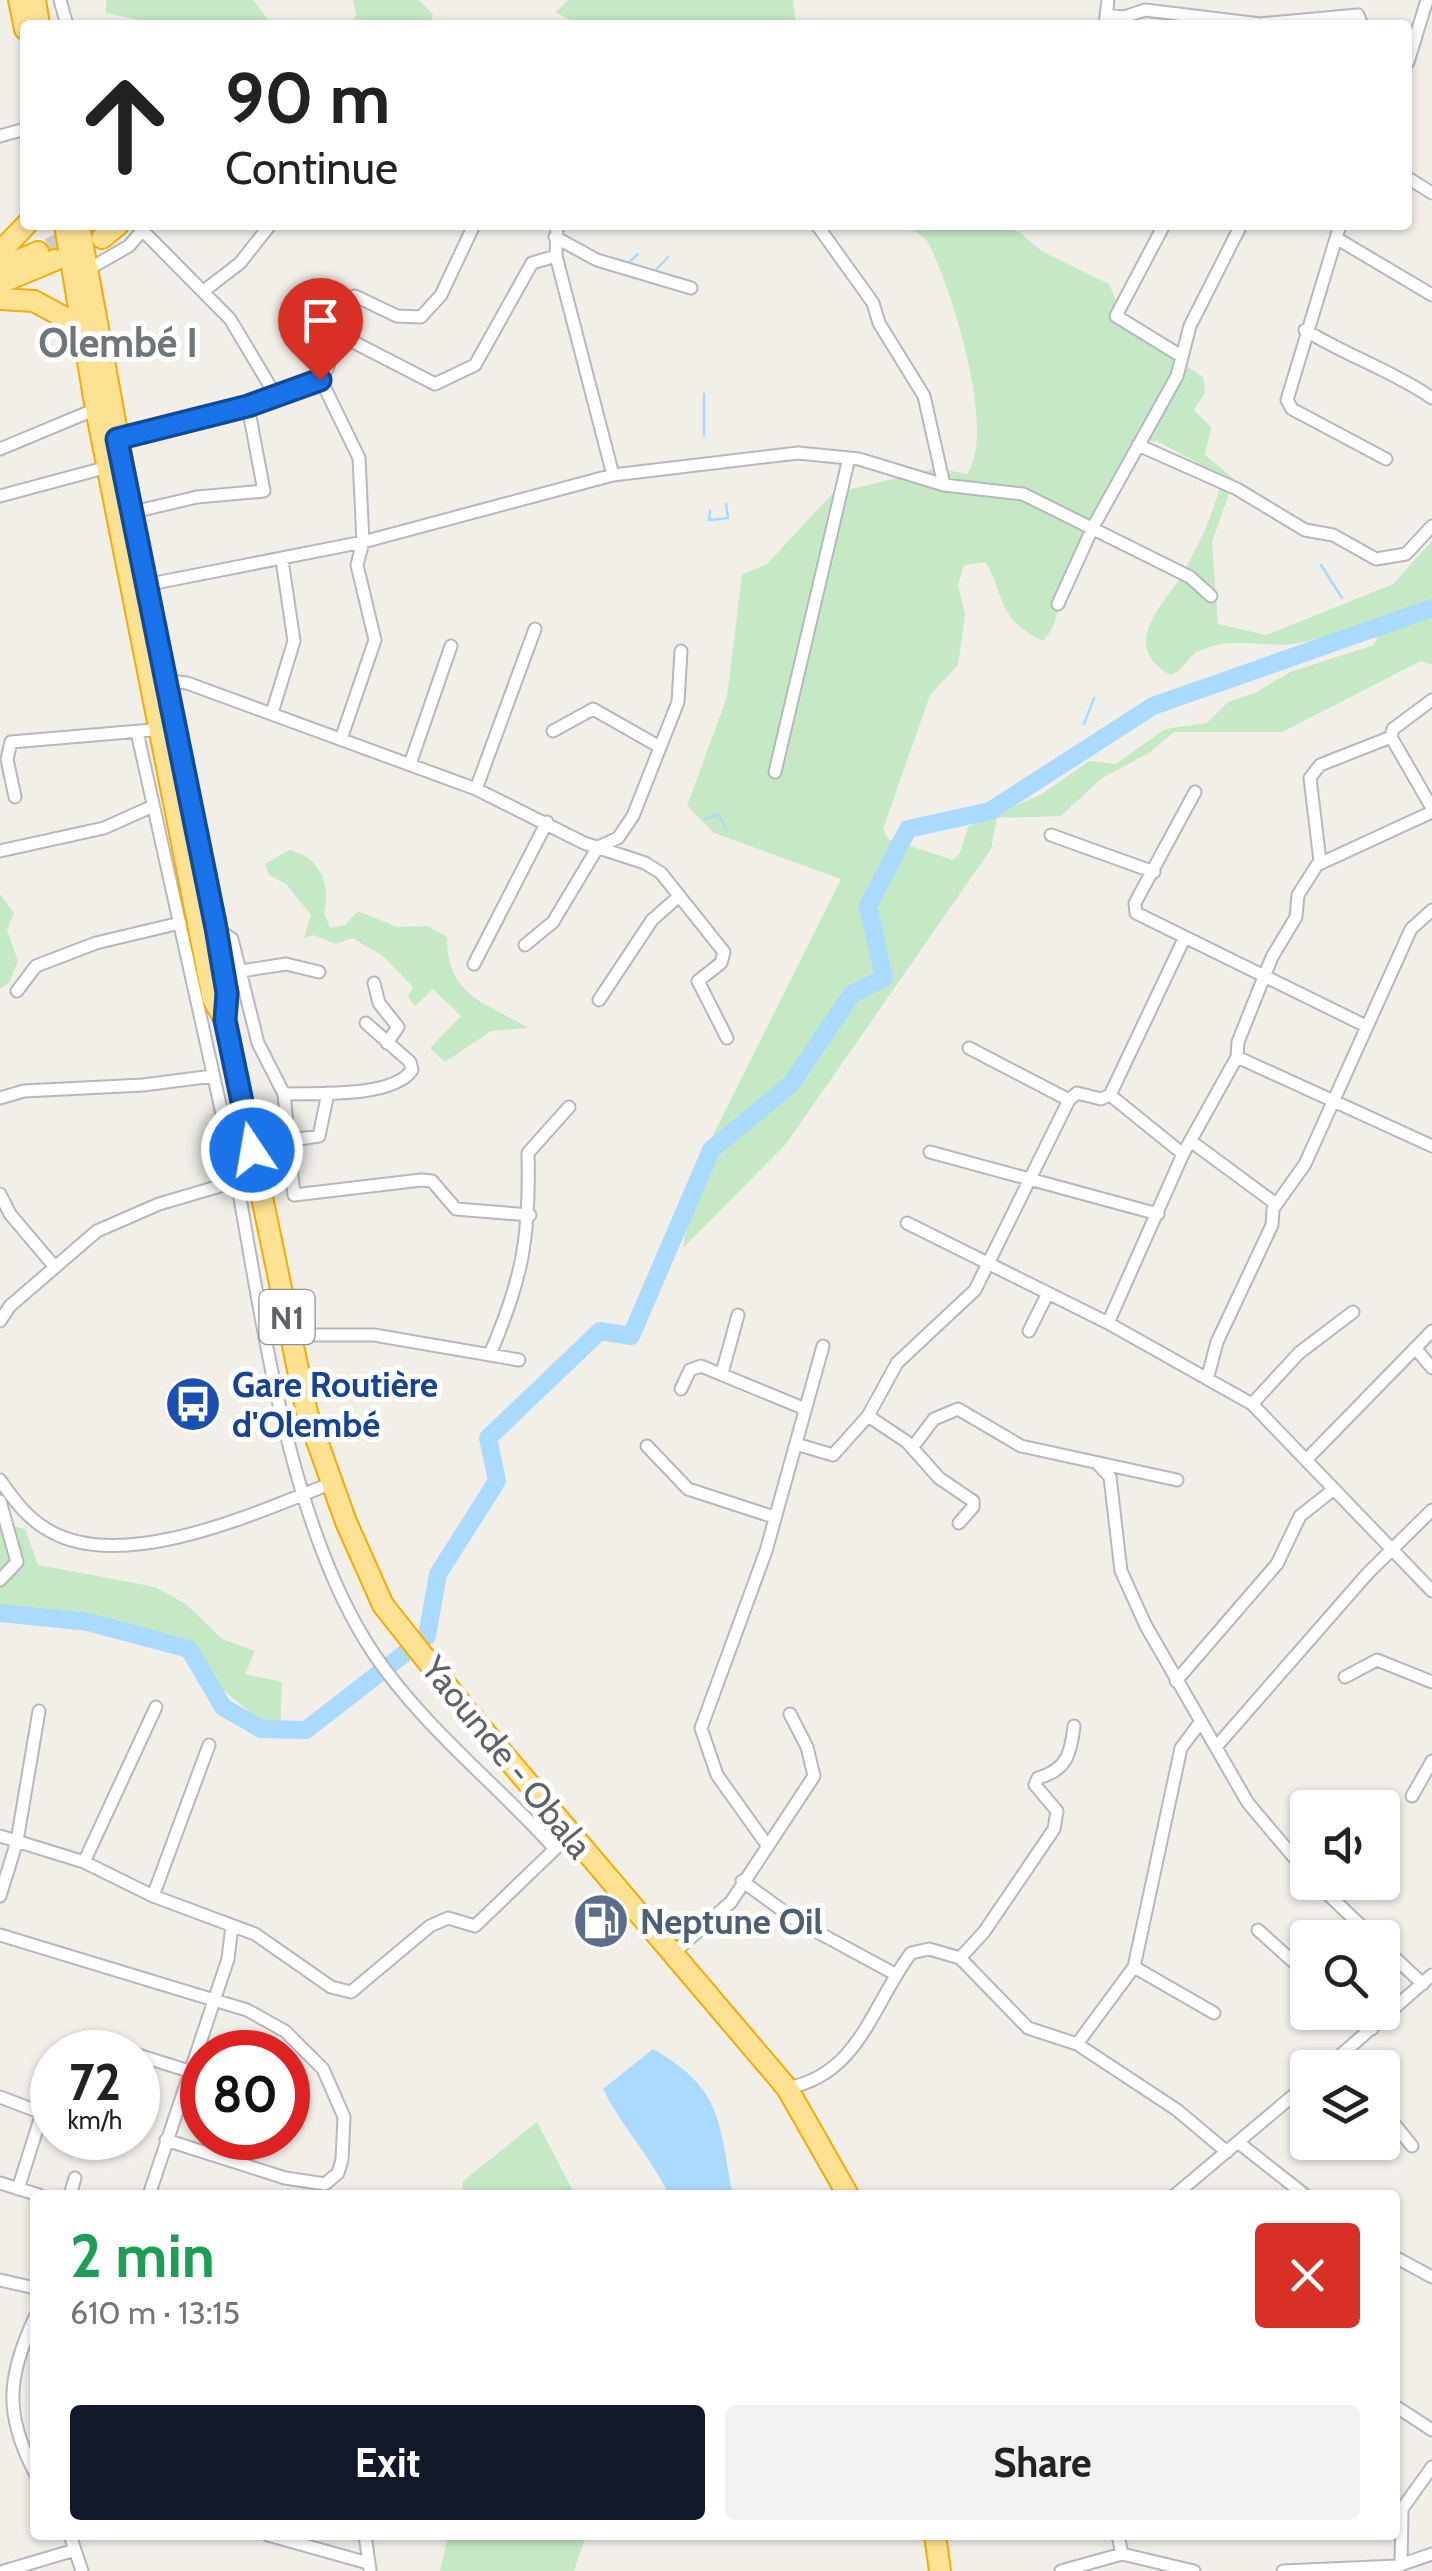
<!DOCTYPE html>
<html lang="en">
<head>
<meta charset="utf-8">
<style>
	:root { --surface:#fff; --page:#f2f2f2; --text:#222; --muted:#767676; --accent:#111827 }
	body { margin:0; font-family:Cabin,sans-serif; background:var(--page); color:var(--text); height:100vh; display:flex; flex-direction:column; font-size:38px; white-space:nowrap }
	* { box-sizing:border-box; margin:0 }
	p { font-size:32px; color:var(--muted) }
	.icon { flex:none; width:55px; height:55px; fill:none; stroke:currentColor; stroke-width:2; stroke-linecap:round; stroke-linejoin:round }
	.map { position:relative; flex:1; overflow:hidden }
	.details { position:absolute; left:30px; top:2190px; width:1370px; height:350px; display:flex; flex-direction:column; background:var(--surface); border-radius:10px; box-shadow:0 2px 8px #0004 }
	.details>* { flex:none }
	.guide { position:absolute; left:20px; top:20px; width:1392px; height:210px; border-radius:10px; box-shadow:0 2px 8px #0004; background:#fff; color:var(--text); overflow:hidden }
	.buttons { position:absolute; left:1290px; top:1790px; display:grid; gap:20px }
	.buttons a { display:grid; place-items:center; width:110px; height:110px; border-radius:10px; background:var(--surface); box-shadow:0 2px 8px #0004; font-size:50px }
	.speed { position:absolute; left:30px; top:2030px; display:flex; gap:20px; font-size:50px; font-weight:700; text-align:center }
	.speed>* { display:grid; place-content:center; width:130px; height:130px; border-radius:50%; background:var(--surface); box-shadow:0 2px 8px #0004; line-height:1 }
	.speed small { font-size:25px; font-weight:400 }
	.speed .limit { border:15px solid #d22; background:#fff; color:#111 }
	.pin { position:absolute; display:grid; place-items:center; width:85px; height:85px; color:#fff; margin:-102px -42px; border-radius:50% 50% 50% 0; rotate:-45deg; box-shadow:0 0 10px #0007 }
	.pin .icon { rotate:45deg }
	.me { position:absolute; width:110px; margin:-55px; rotate:348deg; stroke-linejoin:round; filter:drop-shadow(0 0 8px #0008) }
	.turn { display:flex; align-items:center; gap:35px; height:210px; padding:0 40px; font-size:45px }
	.turn .icon { width:130px; height:130px; stroke-width:2.5 }
	.turn b { display:block; font-size:70px; line-height:85px }
	.round { display:grid; place-items:center; flex:none; width:105px; height:105px; border-radius:10px; background:var(--page) }
	.headline { display:flex; align-items:center; justify-content:space-between; height:170px; padding:0 40px }
	h1 { font-size:60px; font-weight:800; line-height:75px; color:#1e9e55 }
	.button { display:flex; gap:20px; margin-top:auto; padding:20px 40px }
	.button a { flex:1; height:115px; border-radius:10px; background:var(--accent); color:#fff; font-size:40px; font-weight:800; line-height:115px; text-align:center }
	.button a+a { background:var(--page); color:var(--text) }
	.map>svg:first-child { display:block }
</style>
</head>
<body>
<div class="map">
<svg width="1432" height="2571" viewBox="0 0 1432 2571">
	<rect width="100%" height="100%" fill="#f1efe8"/>
	<path fill="#c5e8c5" fill-rule="evenodd" d="M106 0H253L272 25H164L106 13Z
		M353 0H419L433 14 430 25H351L356 15Z
		M568 0H793L796 25H580L555 12Z
		M906 225H1010L1043 252 1109 284 1128 329 1203 377 1205 392 1194 410 1211 427 1205 455 1234 479 1212 542 1218 624 1266 635 1393 584 1432 541V665L1421 661 1282 732H1174L1149 753 1102 778 1061 816 997 818 991 849 786 1144 683 1248 697 1167 841 879 714 833 687 806 727 697 742 575 767 564 832 494 937 468 967 474C997 431 952 291 929 244 925 236 914 231 906 225ZM1157 441 1222 476C1216 509 1201 541 1184 571 1166 604 1117 644 1170 675 1185 671 1186 657 1199 651 1230 636 1261 647 1293 644 1321 641 1350 621 1378 636L1374 645 1290 672 1255 693 1228 702 1207 723 1165 729 1116 764 1089 761 1042 794 968 827 960 853 953 860 888 839 883 829 930 695 958 665 965 615 958 585 964 565 986 562C1007 602 997 618 1043 641L1052 629 1083 534 1131 442Z
		M289 850C321 857 331 886 324 913L330 928 345 925 358 911 397 927 427 926 447 937C447 996 482 1000 528 1028L491 1031 445 1062 430 1048 461 1016 433 989 415 1006 408 997 413 987 383 956 352 938 335 944 314 935 304 938 311 915 286 884 269 875 265 864Z
		M0 894 14 913 7 930 18 961 9 983 0 989Z
		M0 1523 25 1529 38 1565 155 1587 186 1604 222 1639 255 1651 245 1674 282 1682 280 1737 159 1637 0 1619Z
		M537 2122 575 2195H463V2181Z
		M448 2535H586L574 2571H440Z"/>
	<path fill="#aadaff" d="M653 2049C724 2090 718 2121 733 2195H669C651 2157 622 2127 603 2089Z"/>
	<g fill="none" stroke-linecap="round" stroke-linejoin="round">
		<path stroke="#aadaff" stroke-width="2.5" d="M628 263 638 254
			M652 274 668 257
			M634 277 648 281
			M704 436V394
			M710 511 709 520 728 518 726 504
			M1321 565 1342 598
			M1084 724 1094 698
			M705 819 719 814 726 830"/>
		<path stroke="#aadaff" stroke-width="18" d="M0 1613 88 1622 189 1649 223 1707 261 1729 306 1730 427 1636 438 1574 497 1481 488 1438 600 1331 631 1336 711 1150 791 1084 852 994 884 978 868 906 908 829 990 811 1153 706 1432 608"/>
		<path stroke="#ccccc8" stroke-width="20" stroke-dasharray="20 10" stroke-linecap="butt" d="M49 248 99 225"/>
		<g stroke="#b5b8bc" stroke-width="15">
			<path id="street" d="M60 0 67 25
				M1106 15 1124 17 1145 10 1260 24 1358 15 1362 25
				M1105 25 1108 0
				M1408 62 1427 0
				M0 136 25 129
				M1408 178 1432 193
				M557 225 556 256 613 475
				M817 225 873 303 879 323 924 396 944 485
				M1164 225 1116 316 1181 356
				M1340 225 1287 400 1292 409 1386 459
				M143 231 230 319 276 396
				M555 237 597 260 691 288
				M1336 238 1432 295
				M87 270 129 246 147 225
				M205 290 240 263 270 225
				M1305 330C1347 356 1391 370 1432 398
				M334 332 435 384 475 365 532 263 556 256
				M321 380 359 458 363 542 357 565 375 640 341 739
				M117 439 248 406 321 380 328 367 334 332 355 296 397 316 421 317 441 295 474 225
				M1138 445 1237 489 1305 530 1333 535 1376 559 1406 554 1432 526
				M0 449 96 409
				M0 496 108 467
				M133 512 197 497 264 491 248 406
				M145 585 363 542 613 475 798 453 859 459 944 485 1023 494 1190 577 1211 596
				M1058 604 1093 527 1177 376 1190 326 1241 225
				M168 681 187 683 476 789 584 843 645 863 661 873 724 952 721 963 698 981 727 1038
				M272 713 294 641 282 560
				M553 731 593 709 660 747
				M1391 737 1393 729 1432 700
				M410 764 451 646
				M775 772 849 458
				M476 789 535 629
				M1195 792 1135 903 1136 913 1366 1026
				M15 797 7 759 11 742 164 729
				M1051 835 1154 872
				M0 851 104 828 153 806
				M1320 861 1310 778 1320 765 1391 737 1432 808
				M216 928 232 939 258 1043 284 1094 294 1195 421 1180 432 1181 456 1209 530 1215
				M525 945 553 922 598 847 618 838 633 816 678 702 681 651
				M474 964 547 822
				M241 971 286 964 319 972
				M374 983 379 1003 398 1027 387 1043
				M17 991 36 966 96 943 180 923
				M599 1000 652 920 678 897
				M969 1048 1069 1100
				M1237 1057 1432 1146
				M284 1094C315 1093 393 1098 412 1070L410 1062 366 1023
				M1110 1095 1183 1154
				M0 1098 24 1091 143 1085 213 1076
				M286 1141 319 1136 328 1093
				M1192 1142 1276 1204
				M930 1152 1158 1214
				M237 1181C263 1326 291 1531 374 1654 424 1728 496 1783 555 1849
				M0 1194 10 1214 54 1266
				M907 1223 1108 1323 1252 1404 1432 1591
				M0 1321 10 1306 97 1231 159 1204 237 1181 137 732
				M1108 1323 1183 1154 1237 1057 1238 1042 1272 957 1296 917 1298 895 1317 865 1432 812
				M1029 1331 1048 1293
				M291 1335H374L519 1360
				M1415 1348 1432 1368
				M490 1354C523 1278 530 1236 528 1153L569 1107
				M722 1373 738 1315
				M1208 1376 1217 1342 1272 1225 1273 1209 1305 1164 1411 929 1432 910
				M681 1389 690 1370 701 1366 803 1408
				M1252 1404 1299 1353 1353 1312
				M868 1416 907 1442 939 1478 973 1501V1507L959 1523
				M796 1444 833 1455 868 1416 897 1363 975 1290 1069 1100 1077 1093 1101 1099 1110 1095 1184 939
				M647 1446 688 1489 774 1517
				M912 1448 934 1419 958 1409 1021 1446 1177 1480
				M1309 1457 1432 1331
				M1098 1464 1110 1477 1121 1571 1146 1626 1248 1803 1308 1874
				M0 1480C14 1500 27 1518 48 1530 123 1575 260 1511 332 1483
				M0 1501 17 1562 0 1580
				M1345 1677 1377 1660 1432 1682
				M1176 1681 1277 1564 1300 1516 1334 1489
				M1216 1747 1368 1573 1432 1510
				M1412 1796 1432 1761
				M0 1836 84 1862 153 1896 255 1934 331 1987 351 1992 430 1926 448 1918 475 1926 555 1849 566 1830
				M767 1845 717 1775 701 1728 766 1551 823 1346
				M84 1862 156 1707
				M742 1881 797 1921 895 1974
				M1315 1882 1374 1938
				M0 1896 17 1841 39 1711
				M153 1896 209 1745
				M1258 1930 1308 1975
				M0 1935 247 2010 285 2031 323 2069 344 2117 342 2160 338 2173 325 2184 285 2178 166 2140
				M1382 1946 1423 1984
				M672 1954 731 1902 814 1776 807 1747 790 1714
				M960 1958 1028 2028 1077 2044 1177 2110 1227 2152
				M1134 1967 1214 2013
				M1352 2012 1372 2029
				M1077 2044 1134 1967 1181 1748 1199 1724
				M105 2045 129 2052
				M138 2055 189 2071
				M1342 2055 1351 2068
				M1326 2068 1432 1975
				M787 2088C859 2075 872 2005 911 1953L929 1949 960 1958 984 1932 1054 1829 1057 1811 1035 1785 1038 1778C1067 1770 1071 1753 1074 1726
				M0 2097 42 2113 18 2189
				M1382 2109 1412 2146
				M1239 2143 1305 2195
				M0 2183 39 2195
				M70 2195 75 2178
				M149 2195 228 1959 232 1926
				M1175 2195 1308 2083
				M1395 2257 1432 2277
				M0 2280 35 2288
				M35 2317C7 2377 4 2414 35 2473
				M1395 2406 1432 2430
				M70 2535 82 2571
				M268 2535 368 2563
				M365 2535 370 2570
				M1118 2535 1122 2554
				M1401 2565 1402 2509 1432 2467
				M4 2571 75 2550
				M1061 2571 1122 2554 1194 2571
				M1283 2571 1397 2566 1432 2554"/>
		</g>
		<g stroke="#f9ab00" stroke-width="24">
			<path id="highway" d="M19 0 25 29
				M35 0 39 25
				M65 225 96 409 213 999 225 1020 307 1413 346 1522 383 1605 466 1710 787 2088 848 2195
				M79 225 145 585 216 928 227 993 225 1018
				M102 238 118 225
				M0 252 26 225
				M0 268 38 252
				M0 283 55 260
				M0 299 34 301 80 326
				M935 2535 940 2571"/>
		</g>
		<use href="#street" stroke="#fff" stroke-width="11"/>
		<use href="#highway" stroke="#fde293" stroke-width="20"/>
	</g>
	<g fill="none" stroke-linecap="round" stroke-linejoin="round">
		<g stroke="#114b97" stroke-width="25">
			<path id="route" d="M252 1150 225 1020 227 993 216 928 117 439 248 406 320 380"/>
		</g>
		<use href="#route" stroke="#1a73e8" stroke-width="18"/>
	</g>
	<defs>
		<g id="bus-disc" transform="scale(2.875)"><circle r="9.5" fill="#1a4fb4" stroke="#fff"/><path d="M-5-6H5V4H4V6H2V4H-2V6H-4V4H-5ZM-3.5-4V0h7V-4ZM-3.5 1.2v1.5H-2V1.2ZM2 1.2v1.5H3.5V1.2Z" fill="#fff"/></g>
		<g id="fuel-disc" transform="scale(2.875)"><circle r="9.5" fill="#5c6f8a" stroke="#fff"/><path d="M-5.5-6h7V0h2V4h1.3V-2.5L3-4.5l.8-.8L6-3V5H2.5V1h-1V6h-7ZM-4.2-4.7v3.2H.2V-4.7Z" fill="#fff"/></g>
	</defs>
	<g fill-rule="evenodd">
		<use href="#bus-disc" x="193" y="1404"/>
		<use href="#fuel-disc" x="601" y="1921"/>
	</g>
	<g text-anchor="middle" dominant-baseline="central" stroke-width="10" stroke-linejoin="round" paint-order="stroke">
		<rect fill="#fff" stroke="#8f9295" stroke-width="2.5" x="259.5" y="1290" width="55" height="54" rx="8"/>
		<g font-size="32" font-weight="bold" fill="#5f6368">
			<text x="287" y="1317">N1</text>
		</g>
		<g font-size="35" font-weight="bold" fill="#164399" stroke="#fff" text-anchor="start">
			<text x="232" y="1384">Gare Routière<tspan x="232" dy="40">d'Olembé</tspan></text>
		</g>
		<g font-size="35" fill="#5f6368" stroke="#fff">
			<text transform="translate(507 1757) rotate(51)">Yaounde - Obala</text>
		</g>
		<g font-size="35" font-weight="bold" fill="#4e5e75" stroke="#fff" text-anchor="start">
			<text x="640" y="1921">Neptune Oil</text>
		</g>
		<g font-size="40" font-weight="bold" fill="#70757a" stroke="#fff">
			<text x="118" y="342">Olembé I</text>
		</g>
	</g>
</svg>
<div class="buttons">
<a><svg class="icon" aria-label="sound" viewBox="0 0 24 24"><path d="M4 9h4l5-4v14l-5-4H4zM17 9q2 3 0 6"/></svg></a>
<a><svg class="icon" aria-label="search" viewBox="0 0 24 24"><circle cx="10" cy="10" r="6"/><path d="M15 15l6 6"/></svg></a>
<a><svg class="icon" aria-label="layers" viewBox="0 0 24 24"><path d="M12 4l9 5-9 5-9-5zM3 14l9 5 9-5"/></svg></a>
</div>
<div class="speed"><div>72<small>km/h</small></div><div class="limit">80</div></div>
<div class="pin" style="left:320px;top:380px;background:#d93025"><svg class="icon" aria-label="arrive" viewBox="0 0 24 24"><path d="M6 21V4h12l-3 4 3 4H6"/></svg></div>
<svg class="me" style="left:252px;top:1150px" viewBox="-20 -20 40 40"><circle r="17" fill="#1a73e8" stroke="#fff" stroke-width="3"/><path d="M0-11L8 9 0 5-8 9z" fill="#fff"/></svg>
<div class="guide">
<div class="turn"><svg class="icon" aria-label="ahead" viewBox="0 0 24 24"><path d="M12 20V5M6 11l6-6 6 6"/></svg><div><b>90 m</b>Continue</div></div>
</div>
<section class="details">
<div class="headline"><div><h1>2 min</h1><p>610 m · 13:15</p></div><a class="round" style="background:#d93025;color:#fff"><svg class="icon" aria-label="close" viewBox="0 0 24 24"><path d="M6 6l12 12M18 6L6 18"/></svg></a></div>
<div class="button"><a>Exit</a><a>Share</a></div>
</section>
</div>
</body>
</html>
